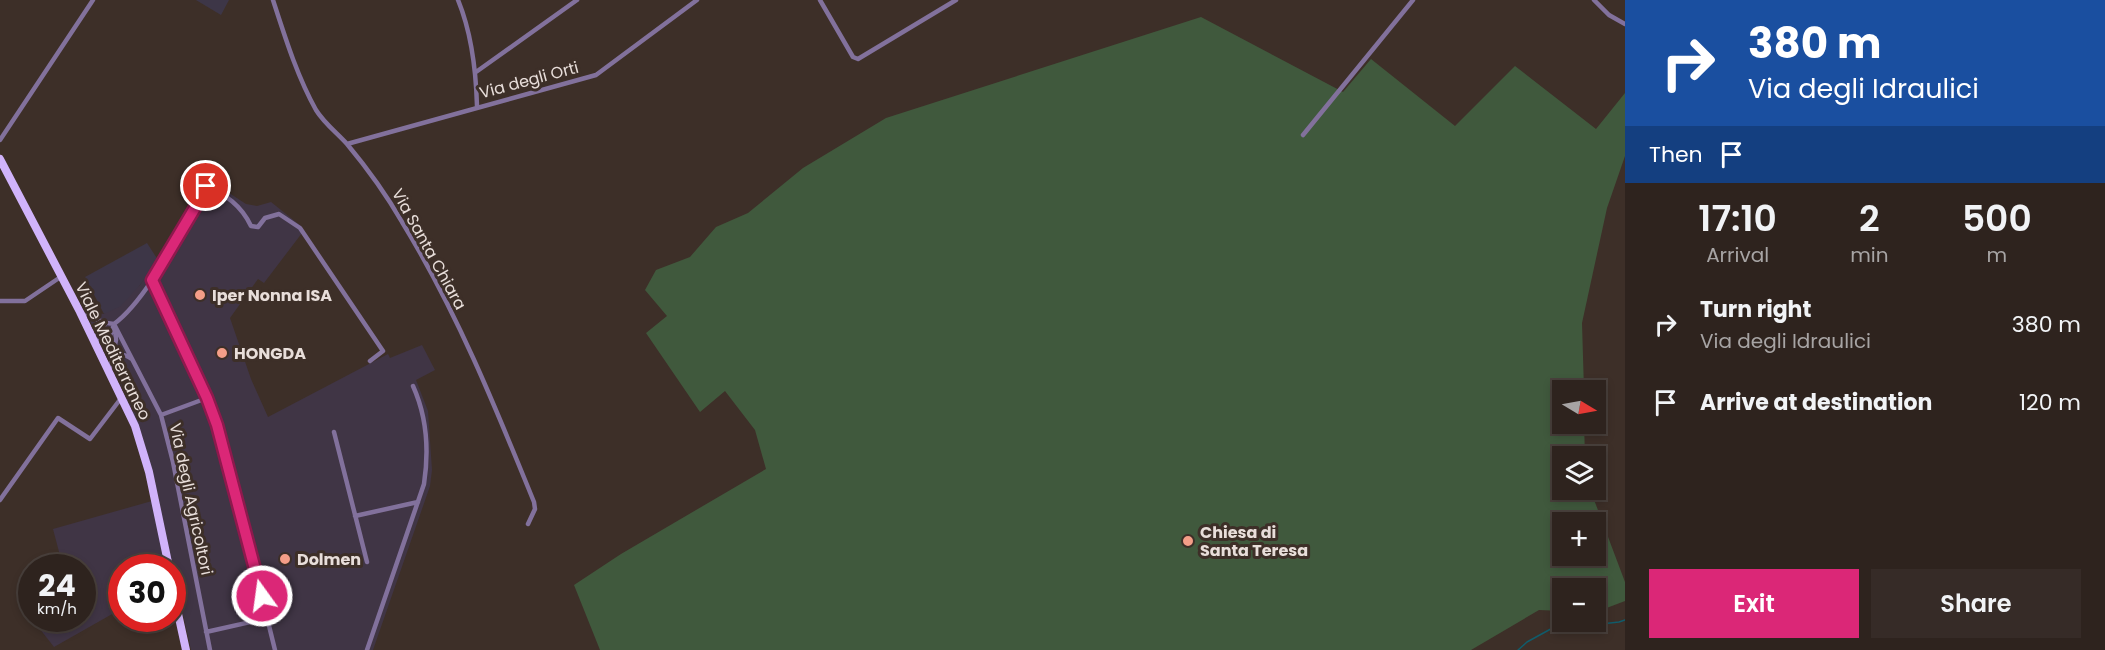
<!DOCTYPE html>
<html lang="en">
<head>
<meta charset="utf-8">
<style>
	:root { --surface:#2e231e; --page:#362b27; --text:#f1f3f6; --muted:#a7a4a4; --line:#49403c; --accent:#db2777 }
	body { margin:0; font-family:Poppins,sans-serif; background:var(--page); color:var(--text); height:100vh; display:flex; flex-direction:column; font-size:22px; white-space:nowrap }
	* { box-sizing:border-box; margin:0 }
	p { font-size:20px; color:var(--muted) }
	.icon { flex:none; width:33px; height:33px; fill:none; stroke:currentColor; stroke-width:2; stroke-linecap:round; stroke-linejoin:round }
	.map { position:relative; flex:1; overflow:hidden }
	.drawer { display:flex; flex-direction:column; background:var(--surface); width:480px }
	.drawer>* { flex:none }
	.banner { background:#1a4fa0; color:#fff; overflow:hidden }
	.needle { width:39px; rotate:100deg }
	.fabs { position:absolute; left:1552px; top:380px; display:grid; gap:12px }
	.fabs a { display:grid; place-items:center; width:54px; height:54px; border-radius:0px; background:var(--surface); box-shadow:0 3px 9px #0003,0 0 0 2px var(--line); font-size:30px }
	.speed { position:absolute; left:18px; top:554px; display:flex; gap:12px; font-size:30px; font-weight:700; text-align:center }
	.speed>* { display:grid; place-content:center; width:78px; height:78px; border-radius:50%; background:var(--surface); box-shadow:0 3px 9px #0003,0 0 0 2px var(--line); line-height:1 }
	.speed small { font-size:15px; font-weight:400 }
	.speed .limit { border:9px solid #d22; background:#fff; color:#111 }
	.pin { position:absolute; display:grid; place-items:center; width:51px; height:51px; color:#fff; margin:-26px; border:3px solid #fff; border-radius:50%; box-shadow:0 2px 6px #0007 }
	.me { position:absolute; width:66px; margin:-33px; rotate:346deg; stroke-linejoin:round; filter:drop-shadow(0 0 4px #0008) }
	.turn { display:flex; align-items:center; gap:21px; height:126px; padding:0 24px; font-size:27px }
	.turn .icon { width:78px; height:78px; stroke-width:2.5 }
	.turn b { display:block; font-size:42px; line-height:51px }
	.then { display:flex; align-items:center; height:57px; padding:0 24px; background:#0003; gap:12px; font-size:22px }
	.eta { display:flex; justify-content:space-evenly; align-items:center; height:102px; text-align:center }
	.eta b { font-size:36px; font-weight:600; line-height:42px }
	.primary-button { display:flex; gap:12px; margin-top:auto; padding:12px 24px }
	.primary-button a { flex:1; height:69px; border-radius:0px; background:var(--accent); color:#fff; font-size:24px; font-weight:600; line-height:69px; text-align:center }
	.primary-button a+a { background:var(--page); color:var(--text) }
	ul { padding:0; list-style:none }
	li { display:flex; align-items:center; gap:18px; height:78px; padding:0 24px }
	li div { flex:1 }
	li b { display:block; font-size:22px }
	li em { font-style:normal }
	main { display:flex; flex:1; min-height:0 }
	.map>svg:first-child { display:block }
</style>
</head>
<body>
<main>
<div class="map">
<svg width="1625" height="650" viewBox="0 0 1625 650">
	<rect width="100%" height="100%" fill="#3d2f28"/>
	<path fill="#403545" d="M217 185 246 204 257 206 271 202 301 226 302 233 264 283 258 279 230 318 251 379 268 417 388 354 390 358 422 345 435 370 416 380 428 411 432 470 430 486 373 650H191L176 584 173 585 172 567H122L121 609 54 647 29 615 31 612 32 618H82V567H63L53 529 159 499 142 435 114 369 85 311 104 314 140 285 203 189Z"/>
	<path fill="#3d3647" d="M196 0H229L221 15Z
		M147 243 158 260 140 285 121 306 104 314 85 277Z"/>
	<path fill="#40593d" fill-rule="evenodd" d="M1201 17 1343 92 1371 59 1455 126 1515 66 1596 129 1625 93V156L1607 208 1582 323 1584 390H1563V423H1584L1585 456H1563V489H1590L1625 582V601L1596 612V588H1563V611L1539 610 1471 650H600L574 585 621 554 766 469 755 430 725 391 700 412 646 333 667 316 645 290 656 270 690 257 716 227 748 213 803 168 886 118ZM1563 522H1596V555H1563Z"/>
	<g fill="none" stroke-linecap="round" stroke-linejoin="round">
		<path stroke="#115c6b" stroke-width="1.5" d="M1518 650 1527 642 1558 625 1583 626 1619 622 1625 620"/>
		<path stroke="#82719c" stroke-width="4.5" d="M273 0C285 37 297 76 316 110 324 123 337 133 347 144 367 168 386 194 402 222 456 310 495 406 534 502L535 509 528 524
			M458 0C472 34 476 70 477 106
			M820 0 853 57 858 59 956 0
			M1594 0 1609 15 1625 24
			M476 72 577 0
			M1303 135 1413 0
			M0 140 93 0
			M347 144 596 75 697 0
			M152 280 207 398 217 425 235 488 275 650
			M0 301H25L62 276
			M83 313C93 319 103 323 114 324 147 300 180 232 202 196L206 186C226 195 241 205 251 226L258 227 265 218 279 214 300 228 383 351 370 361
			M106 323 94 339 103 341 109 339 114 324
			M114 324 161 415 173 462 210 650
			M112 358 116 340 115 329
			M110 369 112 358C120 353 124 354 132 359
			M161 415 207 398
			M334 432 367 562
			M0 500 58 418 90 439 122 397
			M355 516 418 502
			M206 632 268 618
			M367 650 424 484C429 451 427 417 413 386"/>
		<path stroke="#d0b3fa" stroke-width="8" d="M0 159 80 312 135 426 149 472 169 567
			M172 586 186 650"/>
	</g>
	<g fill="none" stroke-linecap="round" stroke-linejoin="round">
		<g stroke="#8e194d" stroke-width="15">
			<path id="route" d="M206 186 202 196 152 280 207 398 217 425 262 596"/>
		</g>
		<use href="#route" stroke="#db2777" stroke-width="10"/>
	</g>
	<g fill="#f49e88" stroke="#3d2f28" stroke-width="2">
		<circle cx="200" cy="295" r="6"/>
		<circle cx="222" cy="353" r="6"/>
		<circle cx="1188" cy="541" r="6"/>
		<circle cx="285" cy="559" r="6"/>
	</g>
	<g text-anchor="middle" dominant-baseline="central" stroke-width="6" stroke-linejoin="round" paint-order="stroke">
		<g font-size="16" fill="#e8deda" stroke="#3d2f28">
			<text transform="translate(529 80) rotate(-15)">Via degli Orti</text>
			<text transform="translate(429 249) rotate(61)">Via Santa Chiara</text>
			<text transform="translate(113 351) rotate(64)">Viale Mediterraneo</text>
			<text transform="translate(191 499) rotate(78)">Via degli Agricoltori</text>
		</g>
		<g font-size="16" font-weight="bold" fill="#e8deda" stroke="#3d2f28" text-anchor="start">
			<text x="212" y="295">Iper Nonna ISA</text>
			<text x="234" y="353">HONGDA</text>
			<text x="1200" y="532">Chiesa di<tspan x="1200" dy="18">Santa Teresa</tspan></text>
			<text x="297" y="559">Dolmen</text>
		</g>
	</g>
</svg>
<div class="fabs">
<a><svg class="needle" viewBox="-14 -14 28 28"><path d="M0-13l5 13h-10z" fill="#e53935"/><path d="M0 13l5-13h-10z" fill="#a7a4a4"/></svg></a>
<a><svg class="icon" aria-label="layers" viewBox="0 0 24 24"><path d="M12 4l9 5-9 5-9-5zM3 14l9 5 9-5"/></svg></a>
<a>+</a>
<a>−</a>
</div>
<div class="speed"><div>24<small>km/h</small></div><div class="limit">30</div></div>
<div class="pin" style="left:206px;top:186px;background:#d93025"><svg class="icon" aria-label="arrive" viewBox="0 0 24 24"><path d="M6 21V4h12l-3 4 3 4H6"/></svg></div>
<svg class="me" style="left:262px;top:596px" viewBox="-20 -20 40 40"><circle r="17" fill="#db2777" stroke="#fff" stroke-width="3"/><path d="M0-11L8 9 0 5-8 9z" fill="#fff"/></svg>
</div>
<section class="drawer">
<div class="banner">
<div class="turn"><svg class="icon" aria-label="right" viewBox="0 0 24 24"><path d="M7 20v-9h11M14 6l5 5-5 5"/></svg><div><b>380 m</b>Via degli Idraulici</div></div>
<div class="then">Then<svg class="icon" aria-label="arrive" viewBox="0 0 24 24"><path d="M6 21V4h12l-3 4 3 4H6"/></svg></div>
</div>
<div class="eta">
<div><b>17:10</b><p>Arrival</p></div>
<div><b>2</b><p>min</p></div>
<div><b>500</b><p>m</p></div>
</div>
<ul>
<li><svg class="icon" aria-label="right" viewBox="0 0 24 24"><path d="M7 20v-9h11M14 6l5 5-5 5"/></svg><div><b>Turn right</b><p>Via degli Idraulici</p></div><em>380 m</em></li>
<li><svg class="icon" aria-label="arrive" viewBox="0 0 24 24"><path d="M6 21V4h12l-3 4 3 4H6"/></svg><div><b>Arrive at destination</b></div><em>120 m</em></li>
</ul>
<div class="primary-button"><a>Exit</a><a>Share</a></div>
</section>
</main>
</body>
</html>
